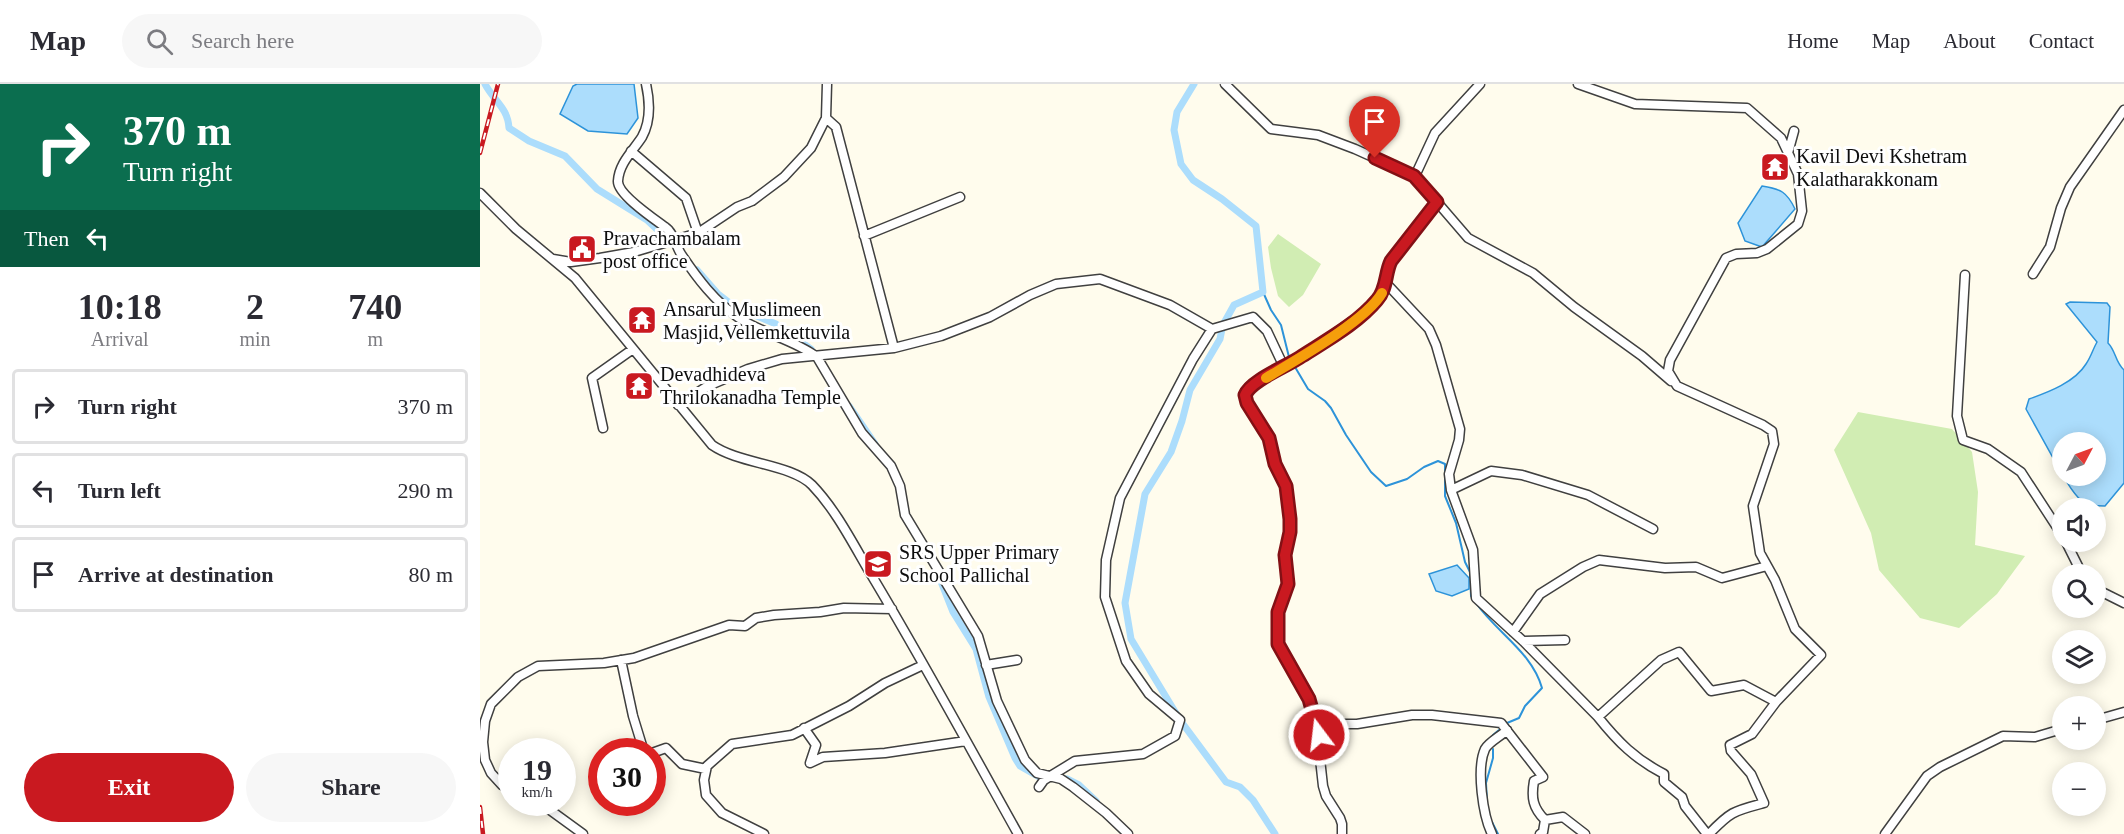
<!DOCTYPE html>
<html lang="en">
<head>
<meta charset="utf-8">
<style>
	:root { --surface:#fff; --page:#f7f7f7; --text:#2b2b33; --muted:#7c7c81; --line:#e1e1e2; --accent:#c91920 }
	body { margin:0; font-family:Georgia,serif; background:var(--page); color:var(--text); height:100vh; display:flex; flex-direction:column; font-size:22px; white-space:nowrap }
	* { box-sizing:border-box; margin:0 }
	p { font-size:20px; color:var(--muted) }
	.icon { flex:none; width:33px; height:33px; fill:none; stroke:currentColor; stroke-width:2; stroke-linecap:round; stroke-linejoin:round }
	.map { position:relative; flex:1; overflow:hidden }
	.drawer { display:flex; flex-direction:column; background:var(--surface); width:480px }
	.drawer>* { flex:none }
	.hud { background:#0b6e4f; color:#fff; overflow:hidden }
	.needle { width:39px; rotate:49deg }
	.buttons { position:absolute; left:1572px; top:348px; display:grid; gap:12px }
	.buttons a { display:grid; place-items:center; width:54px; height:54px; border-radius:50%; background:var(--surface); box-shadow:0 3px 15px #0003; font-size:30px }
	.speed { position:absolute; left:18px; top:654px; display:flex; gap:12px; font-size:30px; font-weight:700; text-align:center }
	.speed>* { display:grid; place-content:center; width:78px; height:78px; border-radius:50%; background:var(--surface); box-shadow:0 3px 15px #0003; line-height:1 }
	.speed small { font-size:15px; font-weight:400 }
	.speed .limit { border:9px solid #d22; background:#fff; color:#111 }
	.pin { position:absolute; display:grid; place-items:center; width:51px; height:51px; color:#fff; margin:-62px -26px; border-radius:50% 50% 50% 0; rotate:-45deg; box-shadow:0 0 6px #0007 }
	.pin .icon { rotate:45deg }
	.me { position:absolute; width:66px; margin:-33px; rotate:345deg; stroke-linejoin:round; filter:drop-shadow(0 0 4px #0008) }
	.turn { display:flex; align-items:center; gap:21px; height:126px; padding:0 24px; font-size:27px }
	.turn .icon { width:78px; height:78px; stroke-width:2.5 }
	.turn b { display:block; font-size:42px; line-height:51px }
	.then { display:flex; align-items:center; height:57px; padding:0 24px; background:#0003; gap:12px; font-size:22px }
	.eta { display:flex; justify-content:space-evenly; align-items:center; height:102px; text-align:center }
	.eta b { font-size:36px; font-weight:600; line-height:42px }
	.cta { display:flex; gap:12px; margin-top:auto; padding:12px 24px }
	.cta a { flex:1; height:69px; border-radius:36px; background:var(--accent); color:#fff; font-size:24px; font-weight:600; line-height:69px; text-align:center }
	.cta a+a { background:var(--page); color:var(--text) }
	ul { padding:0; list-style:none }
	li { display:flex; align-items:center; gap:18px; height:75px; margin:0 12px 9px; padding:0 12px; border:3px solid var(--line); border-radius:6px }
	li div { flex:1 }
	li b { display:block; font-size:22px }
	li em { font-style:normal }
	header { display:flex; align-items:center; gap:36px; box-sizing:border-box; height:84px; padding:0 30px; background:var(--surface); border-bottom:2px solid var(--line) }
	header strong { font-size:28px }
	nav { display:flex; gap:33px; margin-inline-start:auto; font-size:21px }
	.search { width:420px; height:54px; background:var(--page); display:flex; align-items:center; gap:15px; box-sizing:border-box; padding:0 21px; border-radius:33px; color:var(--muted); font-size:22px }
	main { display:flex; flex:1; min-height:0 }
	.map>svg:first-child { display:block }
</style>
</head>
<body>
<header>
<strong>Map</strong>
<div class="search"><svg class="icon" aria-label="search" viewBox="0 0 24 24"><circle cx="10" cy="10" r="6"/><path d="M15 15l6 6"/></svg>Search here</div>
<nav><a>Home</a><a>Map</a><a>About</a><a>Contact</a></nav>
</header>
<main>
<section class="drawer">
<div class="hud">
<div class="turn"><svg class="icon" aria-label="right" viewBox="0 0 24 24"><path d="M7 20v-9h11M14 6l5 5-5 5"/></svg><div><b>370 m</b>Turn right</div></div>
<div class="then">Then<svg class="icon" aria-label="left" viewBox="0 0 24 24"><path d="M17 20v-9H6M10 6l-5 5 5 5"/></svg></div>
</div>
<div class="eta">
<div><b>10:18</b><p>Arrival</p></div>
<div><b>2</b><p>min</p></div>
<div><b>740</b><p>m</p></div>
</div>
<ul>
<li><svg class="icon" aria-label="right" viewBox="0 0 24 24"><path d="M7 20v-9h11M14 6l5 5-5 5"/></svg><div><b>Turn right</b></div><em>370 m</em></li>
<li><svg class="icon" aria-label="left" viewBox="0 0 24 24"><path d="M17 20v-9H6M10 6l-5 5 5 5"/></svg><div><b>Turn left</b></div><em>290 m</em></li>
<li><svg class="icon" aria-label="arrive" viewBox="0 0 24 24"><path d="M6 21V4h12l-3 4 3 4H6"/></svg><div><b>Arrive at destination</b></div><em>80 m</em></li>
</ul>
<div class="cta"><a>Exit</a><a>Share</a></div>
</section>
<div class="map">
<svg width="1644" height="750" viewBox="0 0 1644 750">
	<rect width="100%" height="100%" fill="#fffced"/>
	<path fill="#d1edb3" d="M798 150 841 180 823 211 809 223 798 212 791 184 788 163Z
		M1378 328 1472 345 1492 368 1498 408 1495 461 1545 472 1517 510 1479 544 1440 534 1399 486 1391 449 1354 366Z"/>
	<path fill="#acddfc" stroke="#2d93d9" stroke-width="1.5" d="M97 0H154L158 34 147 50 108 47 80 30 93 2Z
		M1282 102C1301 105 1307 108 1315 125L1282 163 1265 157 1258 139Z
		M1590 218 1627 219 1630 223 1628 259C1636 267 1635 278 1644 286V399L1625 422C1599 422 1596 412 1583 392H1616V358H1582V390L1546 325 1549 315C1569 308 1595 298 1606 280 1611 273 1613 265 1617 258L1586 220Z
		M977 481 989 494V505L972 512 956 507 949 490Z"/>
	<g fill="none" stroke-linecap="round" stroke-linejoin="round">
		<path stroke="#2d93d9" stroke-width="2" d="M783 208 791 226 801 241 809 273
			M815 283 828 305 845 317 851 324 866 351 891 388 906 402 927 395 944 383 958 377 965 380V412L976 439 985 478 990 488 991 512 993 515
			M996 519C1017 549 1052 568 1062 604L1045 622 1039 634 1027 639
			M1013 651 1019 646
			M1007 718 1006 699 1013 674V665
			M1012 738 1018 750"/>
		<path stroke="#acddfc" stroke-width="7" d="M5 0C14 17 28 24 29 44L49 57 85 72 117 105 167 136 185 153
			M714 0 697 28 694 46 701 80 713 96 742 115 776 142 783 208 754 221 744 239
			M217 186 238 210 255 223 296 240 331 265
			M742 245 740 255 710 306 702 337 691 368 665 410 645 519 651 555 700 636 746 698 760 703 773 716 795 750
			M369 322 395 360
			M458 490 473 528 496 565 509 613 535 674 540 682 561 694
			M587 695 599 701 616 717"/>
		<g stroke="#404040" stroke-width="11">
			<path id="minor" d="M166 0C170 18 171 37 162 53 153 67 139 79 138 97 137 110 174 135 185 143 193 148 196 162 201 170 217 194 235 218 259 234 283 250 313 255 337 273L382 349 411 382 420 402 425 431 498 552 517 617 545 676 557 689 581 695 593 703 626 729 648 750
				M745 0 791 45 838 51 875 65 935 92 957 118
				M346 34 356 43 414 264
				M151 67 206 114 218 149
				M1308 69 1314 47
				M935 92 955 49 1000 0
				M0 109 36 145 95 194 232 361C259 380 311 380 332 401 357 427 374 462 392 492 443 577 490 664 538 750
				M384 152 480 113
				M73 175 91 178 120 174 154 168 218 149 257 123 272 117 304 93 331 64 346 34 347 0
				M1553 190 1570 163 1581 124 1590 103 1644 26
				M1485 191 1477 332 1483 356 1508 365 1541 388 1582 451
				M905 198 949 245 956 261 980 345 979 356 969 390 971 406 993 466 996 514 1043 557 1118 633 1181 576 1199 568 1231 607 1264 601 1296 618 1341 571 1315 545 1295 496 1280 469 1273 422 1294 360 1292 347 1283 341 1197 302 1188 287 1190 276 1246 174 1256 170 1277 169 1287 165 1318 140 1322 127 1318 90 1301 54 1267 24 1155 20 1098 0
				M198 321 228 302 268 285 302 275 414 264 461 252 510 233 550 211 576 200 620 195 690 221 732 245 773 233 787 247 804 283
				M123 344 112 294 153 265
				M971 406 1011 387 1042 391 1108 411 1173 445
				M1586 458 1602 490
				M1616 505 1644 519
				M1033 548 1060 510 1103 483 1119 476 1185 484 1216 483 1242 494 1287 482
				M1043 557 1085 556
				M141 576 153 632 164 668
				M506 581 537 576
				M1118 633C1138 658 1155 675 1184 690V698L1202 713 1205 722 1227 750
				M1616 636 1644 628
				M837 640H877L932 631H952L1021 639 1063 693 1054 697C1051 714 1053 724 1065 736
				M324 644 336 661 330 679 343 673 405 669 486 657
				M172 669 186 664 202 680 226 685
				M559 703 564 696 595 677 663 670 695 652 700 636 669 610 646 577 625 513 626 476 640 414 713 275 732 245
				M32 706 22 701 11 689 5 676 3 658 5 637 11 620 38 593 58 582 124 579 154 574 249 541 265 542 276 534 294 531 340 528 364 524 412 525
				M59 718 103 750
				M1065 736 1083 733 1105 750
				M284 750 242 729 226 711 224 696 227 682 252 660 312 651 369 622 405 599 443 581
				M862 750V740L860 734 846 712 843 702 840 675 841 662 833 627 829 615 798 560V528L808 500 805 471 810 448V435L806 402 795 380 789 354 765 315V308L770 302 820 274 888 226 903 207 907 185 911 177 957 118 988 154 1053 189 1094 223 1162 272 1191 297
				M1012 750C1003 732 996 685 1005 665 1009 658 1021 652 1027 646
				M1060 750 1063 748 1065 736
				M1229 750C1251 727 1254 727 1284 719L1271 690 1251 667 1250 661 1272 650 1296 618
				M1405 750 1447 692 1460 683 1523 652 1555 653 1582 645"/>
		</g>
		<use href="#minor" stroke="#fff" stroke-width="8"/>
		<g stroke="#c91920" stroke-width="4.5">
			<path id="rail" d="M0 69 18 0
				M0 723 3 750"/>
		</g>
		<use href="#rail" stroke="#fff" stroke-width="2" stroke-dasharray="7" stroke-linecap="butt"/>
	</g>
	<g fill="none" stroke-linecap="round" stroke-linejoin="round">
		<g stroke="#831015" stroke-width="15">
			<path id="route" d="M839 651 829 615 798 560V528L808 500 805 471 810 448V435L806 402 795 380 789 354 767 319 765 311C771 296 808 282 822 272 847 256 878 239 897 216 907 205 905 189 911 177L957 118 934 92 895 74"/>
		</g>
		<use href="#route" stroke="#c91920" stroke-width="10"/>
		<path stroke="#f59e0b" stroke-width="10" d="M786 294C814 277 886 237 902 209"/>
	</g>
	<defs>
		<g id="temple-square" transform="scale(1.5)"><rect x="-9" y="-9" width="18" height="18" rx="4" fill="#c91920" stroke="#fff"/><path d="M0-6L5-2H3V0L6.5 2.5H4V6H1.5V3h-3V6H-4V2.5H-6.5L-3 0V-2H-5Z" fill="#fff"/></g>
		<g id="civic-square" transform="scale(1.5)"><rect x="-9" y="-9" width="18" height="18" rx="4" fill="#c91920" stroke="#fff"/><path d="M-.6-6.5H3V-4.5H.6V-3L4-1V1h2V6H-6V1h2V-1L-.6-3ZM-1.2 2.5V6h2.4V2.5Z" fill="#fff"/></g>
		<g id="school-square" transform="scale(1.5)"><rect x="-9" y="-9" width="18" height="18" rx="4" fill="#c91920" stroke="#fff"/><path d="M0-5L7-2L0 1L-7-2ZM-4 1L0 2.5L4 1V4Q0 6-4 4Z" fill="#fff"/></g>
	</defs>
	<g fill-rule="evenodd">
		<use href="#temple-square" x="1295" y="83"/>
		<use href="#civic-square" x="102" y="165"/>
		<use href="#temple-square" x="162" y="236"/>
		<use href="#temple-square" x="159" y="302"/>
		<use href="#school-square" x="398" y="480"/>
	</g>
	<g text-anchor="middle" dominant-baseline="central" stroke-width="6" stroke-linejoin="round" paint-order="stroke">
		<g font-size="20" fill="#0d0d0d" stroke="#fff" text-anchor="start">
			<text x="1316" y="72">Kavil Devi Kshetram<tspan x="1316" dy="23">Kalatharakkonam</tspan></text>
			<text x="123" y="154">Pravachambalam<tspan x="123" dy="23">post office</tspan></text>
			<text x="183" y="225">Ansarul Muslimeen<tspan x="183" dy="23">Masjid,Vellemkettuvila</tspan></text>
			<text x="180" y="290">Devadhideva<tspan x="180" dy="23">Thrilokanadha Temple</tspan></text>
			<text x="419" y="468">SRS Upper Primary<tspan x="419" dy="23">School Pallichal</tspan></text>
		</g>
	</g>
</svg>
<div class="buttons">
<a><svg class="needle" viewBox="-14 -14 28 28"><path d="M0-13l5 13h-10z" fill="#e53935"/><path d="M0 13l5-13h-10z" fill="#7c7c81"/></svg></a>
<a><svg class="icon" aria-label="sound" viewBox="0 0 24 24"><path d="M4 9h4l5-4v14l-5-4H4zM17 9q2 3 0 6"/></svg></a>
<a><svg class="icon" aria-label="search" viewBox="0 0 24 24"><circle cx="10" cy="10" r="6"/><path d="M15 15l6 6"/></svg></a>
<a><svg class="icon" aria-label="layers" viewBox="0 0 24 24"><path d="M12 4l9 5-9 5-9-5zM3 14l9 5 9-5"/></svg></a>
<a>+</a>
<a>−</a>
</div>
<div class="speed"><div>19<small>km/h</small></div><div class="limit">30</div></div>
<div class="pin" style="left:895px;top:74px;background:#d93025"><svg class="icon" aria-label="arrive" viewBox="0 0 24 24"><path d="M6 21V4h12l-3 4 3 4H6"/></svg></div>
<svg class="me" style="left:839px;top:651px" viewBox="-20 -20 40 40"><circle r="17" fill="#c91920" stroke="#fff" stroke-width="3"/><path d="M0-11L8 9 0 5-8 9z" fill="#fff"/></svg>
</div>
</main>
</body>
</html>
